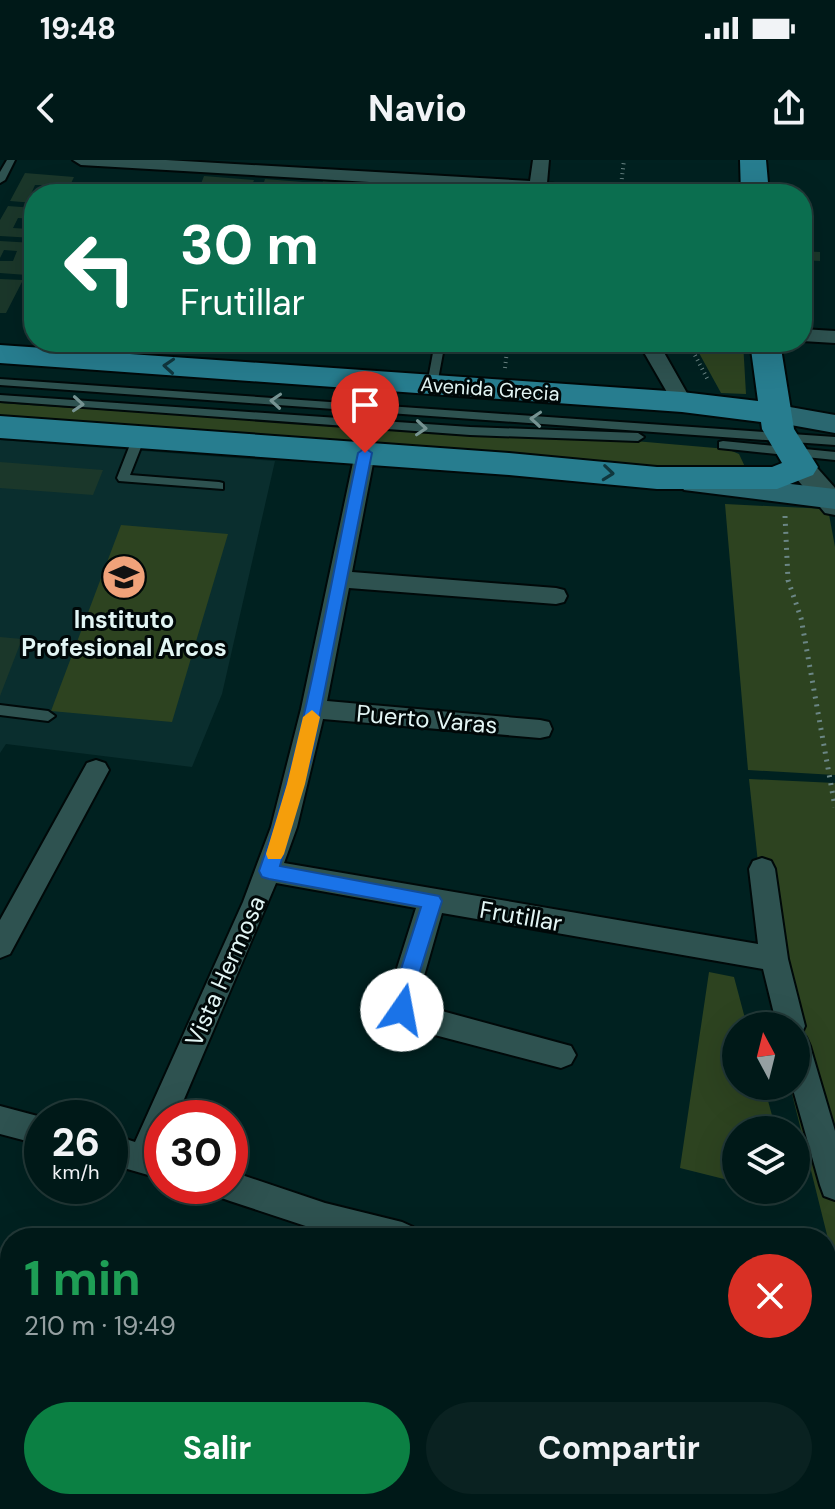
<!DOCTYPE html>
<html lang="es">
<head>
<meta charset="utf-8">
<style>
	:root { --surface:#001918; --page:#0a2221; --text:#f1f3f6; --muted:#95a0a2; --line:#223837; --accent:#0b8043 }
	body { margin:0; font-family:"DM Sans",sans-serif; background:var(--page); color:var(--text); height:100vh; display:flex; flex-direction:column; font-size:30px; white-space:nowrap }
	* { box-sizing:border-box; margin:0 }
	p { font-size:26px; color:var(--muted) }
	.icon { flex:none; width:44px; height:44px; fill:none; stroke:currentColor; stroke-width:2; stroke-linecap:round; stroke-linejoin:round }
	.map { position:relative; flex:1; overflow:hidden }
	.sheet { position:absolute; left:0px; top:1068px; width:836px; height:282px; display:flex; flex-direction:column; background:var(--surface); border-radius:32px 32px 0 0; box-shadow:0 8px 32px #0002,0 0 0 2px var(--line) }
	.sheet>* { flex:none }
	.guide { position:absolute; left:24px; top:24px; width:788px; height:168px; border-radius:32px; box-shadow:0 8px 32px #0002,0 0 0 2px var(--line); background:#0b6e4f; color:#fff; overflow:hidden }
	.needle { width:52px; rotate:353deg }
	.buttons { position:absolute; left:722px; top:852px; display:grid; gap:16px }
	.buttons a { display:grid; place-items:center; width:88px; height:88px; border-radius:50%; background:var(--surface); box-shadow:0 8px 32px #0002,0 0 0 2px var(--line); font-size:40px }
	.speed { position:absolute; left:24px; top:940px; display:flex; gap:16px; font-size:40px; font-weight:700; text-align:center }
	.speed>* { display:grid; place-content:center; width:104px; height:104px; border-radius:50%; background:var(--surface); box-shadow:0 8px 32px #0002,0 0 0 2px var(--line); line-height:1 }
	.speed small { font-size:20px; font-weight:400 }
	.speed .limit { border:12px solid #d22; background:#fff; color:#111 }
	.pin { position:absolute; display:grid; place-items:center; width:68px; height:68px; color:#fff; margin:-82px -34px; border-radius:50% 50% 50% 0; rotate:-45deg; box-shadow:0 0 8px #0007 }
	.pin .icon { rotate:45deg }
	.me { position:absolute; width:88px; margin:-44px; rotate:12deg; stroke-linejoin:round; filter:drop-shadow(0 0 6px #0008) }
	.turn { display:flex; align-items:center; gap:28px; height:168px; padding:0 24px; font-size:36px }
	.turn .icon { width:104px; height:104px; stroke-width:2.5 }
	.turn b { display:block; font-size:56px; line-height:68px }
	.round { display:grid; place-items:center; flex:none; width:84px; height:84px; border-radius:42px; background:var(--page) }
	.overview { display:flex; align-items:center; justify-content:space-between; height:136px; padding:0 24px }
	h1 { font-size:48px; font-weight:700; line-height:60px; color:#1e9e55 }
	.button { display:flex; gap:16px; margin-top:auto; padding:16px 24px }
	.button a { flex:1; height:92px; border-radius:48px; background:var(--accent); color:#fff; font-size:32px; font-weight:700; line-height:92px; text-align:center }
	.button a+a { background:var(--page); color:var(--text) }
	.status { display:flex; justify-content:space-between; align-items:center; height:56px; padding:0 40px; background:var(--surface); direction:ltr }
	.status svg { height:22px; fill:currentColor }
	header { display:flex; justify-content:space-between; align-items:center; height:104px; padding:0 24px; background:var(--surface); font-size:36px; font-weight:700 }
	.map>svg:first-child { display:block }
</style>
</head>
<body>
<div class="status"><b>19:48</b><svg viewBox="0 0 49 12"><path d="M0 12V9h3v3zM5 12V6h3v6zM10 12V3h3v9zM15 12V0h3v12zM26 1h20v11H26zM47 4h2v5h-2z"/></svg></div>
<header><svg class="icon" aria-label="back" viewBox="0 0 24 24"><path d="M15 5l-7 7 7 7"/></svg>Navio<svg class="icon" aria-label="share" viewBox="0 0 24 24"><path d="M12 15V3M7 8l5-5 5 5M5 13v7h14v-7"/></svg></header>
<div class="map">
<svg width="835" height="1349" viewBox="0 0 835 1349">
	<rect width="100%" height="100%" fill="#002120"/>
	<path fill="#0a2e2e" d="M0 280 275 301 222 534 192 607 6 584 0 593Z
		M0 1111 10 1114V1340H139L137 1349H0Z"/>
	<path fill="#2d4320" d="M693 182H743L746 234 721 233Z
		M0 243 475 275 600 278 727 289 739 294 746 309 733 314 0 257Z
		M725 344 828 349 835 387V615L748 610Z
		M121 365 228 374 172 562 51 551Z
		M749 619 835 623V1107L790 926H796V866L773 842Z
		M709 812 734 817 747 866H736V926H764L776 970H736V1022L680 1008Z"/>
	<path fill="#1b372a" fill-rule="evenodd" d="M25 13 74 17 66 34H47L51 25H35L31 34H34V43L10 41Z
		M204 16 254 20 249 34H233L235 28 219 27 217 34H197Z
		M265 19 316 23 312 34 278 30 277 34H260Z
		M323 21 374 25 372 34H319Z
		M136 24 161 26 157 34H132Z
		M8 46 34 48V78L0 76V60ZM18 58 34 59 29 69 13 68Z
		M0 81 34 83V99L27 115 0 113V101H13L17 91 4 90 0 98Z
		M802 91 820 92V101L802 100Z
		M0 119 23 120 6 153H0Z
		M359 182H418L416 191 358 187Z
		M519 182H577V192L518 188Z
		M0 302 103 310 93 335 0 328Z
		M0 477 22 479 0 536Z
		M10 1209V1312L0 1309V1231Z
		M0 1339 30 1348V1349H0Z"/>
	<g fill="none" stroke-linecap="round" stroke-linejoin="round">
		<g stroke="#000909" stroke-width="4">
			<path id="service" d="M7 0H15L5 20 0 23V12Z
				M84 182H94L86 200 81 203 76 200Z
				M435 182H445L437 225 432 228 427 225Z
				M0 219 835 277V285L0 225Z
				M0 235 470 267 638 273 644 277 638 281 470 275 0 241Z
				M139 273 145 277 130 315 219 322 223 323V329L119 321 117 318 133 277Z
				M723 281 835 292V300L719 288V282Z
				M0 545 48 551 55 556 48 561 0 555Z
				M143 1340H161L160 1349H140Z
				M710 1340H755L761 1342 764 1349H718L712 1347Z"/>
		</g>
		<g stroke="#000909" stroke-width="4">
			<path id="minor" d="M73 0H166L530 21 533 0H549L547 23 562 25 573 34 81 5Z
				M802 169 835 171V183L802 181Z
				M638 182H658L692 242 689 246H675Z
				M365 286 375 293 352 412 556 428 564 430 567 436 564 442 556 444 349 428 327 541 540 560 549 562 552 569 549 576 540 578 323 559 297 667 284 703 758 784 749 709 753 701 762 698 771 701 775 709 788 799 805 866 801 875 806 877 810 886 835 971V1040L824 1036 820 1025 792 926H796V866H777L763 809 442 753 416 844 571 886 576 895 571 904 561 908 408 868 392 859 387 840 416 748 276 723 176 958H162V1019L110 1004V974L135 982 243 742 271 667 301 549 355 293Z
				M96 600 105 603 109 610 10 794 0 798V760L87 603Z
				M0 946 45 958H42V985L0 974Z
				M230 1011 325 1043 402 1062 413 1067 418 1078H342L230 1041 219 1037 215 1026H230Z
				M826 1162 835 1165V1199L826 1196Z"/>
		</g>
		<g stroke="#000909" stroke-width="4">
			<path id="tertiary" d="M801 298 811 301 835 328V355L825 353 787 307 791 301Z"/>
		</g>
		<g stroke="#000909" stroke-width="4">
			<path id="secondary" d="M773 244 835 255V273L763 260 758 253 763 246Z
				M695 313 835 329V349L684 330 680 323 684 316Z"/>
		</g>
		<g stroke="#000909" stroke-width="4">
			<path id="primary" d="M740 0H766L769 34H741Z
				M750 182H780L794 269 818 307 813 315 777 329H657L509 315 0 278V256L509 293 657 307H772L782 303 762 269 761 262 682 252 0 203V185L682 232 758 241Z"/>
		</g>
		<path stroke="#6b8685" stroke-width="4" stroke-dasharray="1 4" stroke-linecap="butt" d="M620 34 624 0
			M688 182 708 220
			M505 208 508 182"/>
		<path stroke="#6b8685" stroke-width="5" stroke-dasharray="2 6" stroke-linecap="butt" d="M785 356 788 420 801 458 835 647"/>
		<use href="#service" fill="#2e5250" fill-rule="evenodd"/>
		<use href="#minor" fill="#2e5250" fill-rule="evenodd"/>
		<use href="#tertiary" fill="#2e5250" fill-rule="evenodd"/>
		<use href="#secondary" fill="#2a6770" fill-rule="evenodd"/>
		<use href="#primary" fill="#277d8f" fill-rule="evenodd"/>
	</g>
	<defs><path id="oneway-chevron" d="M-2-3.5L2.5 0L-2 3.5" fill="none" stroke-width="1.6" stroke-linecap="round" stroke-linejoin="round" transform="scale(2)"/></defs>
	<g stroke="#10373e">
		<use href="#oneway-chevron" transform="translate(169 206) rotate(-176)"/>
		<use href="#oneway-chevron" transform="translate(608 313) rotate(6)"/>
	</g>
	<g stroke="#769392">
		<use href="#oneway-chevron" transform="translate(276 241) rotate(-176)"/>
		<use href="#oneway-chevron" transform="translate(78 244) rotate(4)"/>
		<use href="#oneway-chevron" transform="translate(536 259) rotate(-176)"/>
		<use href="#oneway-chevron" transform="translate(421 268) rotate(4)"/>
	</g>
	<path fill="#1a73e8" stroke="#114b97" stroke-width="2" d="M365 288 372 293 311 599 280 706 439 736 442 741 411 840 409 856 402 859 395 856 391 840 421 747 269 719 262 717 259 711C307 577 328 432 358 293Z"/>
	<path fill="#f59e0b" d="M312 550 320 557 305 624 284 694 281 699H268L266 694 287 624 303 557Z"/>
	<defs>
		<g id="university-disc" transform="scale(2.3)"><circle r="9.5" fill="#f0a27a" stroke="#000808"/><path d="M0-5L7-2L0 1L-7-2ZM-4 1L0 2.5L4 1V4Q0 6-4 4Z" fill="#111"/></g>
	</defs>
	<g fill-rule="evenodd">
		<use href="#university-disc" x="124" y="417"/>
	</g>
	<g text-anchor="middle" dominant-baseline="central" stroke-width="6" stroke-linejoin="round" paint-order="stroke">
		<g font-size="20" fill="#e2f5f4" stroke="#000808">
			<text transform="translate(490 229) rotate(4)">Avenida Grecia</text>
		</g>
		<g font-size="24" font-weight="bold" fill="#e2f5f4" stroke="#000808">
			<text x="124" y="459">Instituto<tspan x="124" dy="28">Profesional Arcos</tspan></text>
		</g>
		<g font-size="24" fill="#e2f5f4" stroke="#000808">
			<text transform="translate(427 559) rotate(5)">Puerto Varas</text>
			<text transform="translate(521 756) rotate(10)">Frutillar</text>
			<text transform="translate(225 811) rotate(-66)">Vista Hermosa</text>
		</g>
	</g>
</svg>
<div class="buttons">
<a><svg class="needle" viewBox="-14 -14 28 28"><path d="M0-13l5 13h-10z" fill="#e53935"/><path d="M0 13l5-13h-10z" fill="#95a0a2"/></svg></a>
<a><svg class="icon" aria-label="layers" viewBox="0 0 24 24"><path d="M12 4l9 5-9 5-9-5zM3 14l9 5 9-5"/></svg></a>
</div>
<div class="speed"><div>26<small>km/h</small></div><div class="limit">30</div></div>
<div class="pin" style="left:365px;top:293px;background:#d93025"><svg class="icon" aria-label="arrive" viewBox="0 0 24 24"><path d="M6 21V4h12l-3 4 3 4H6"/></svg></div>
<svg class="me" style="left:402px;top:850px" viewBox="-20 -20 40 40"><circle r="19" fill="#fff"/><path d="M0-13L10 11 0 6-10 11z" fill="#1a73e8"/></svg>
<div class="guide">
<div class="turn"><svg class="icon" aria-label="left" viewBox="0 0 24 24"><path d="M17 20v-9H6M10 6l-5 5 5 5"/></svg><div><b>30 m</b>Frutillar</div></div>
</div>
<section class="sheet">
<div class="overview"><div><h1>1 min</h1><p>210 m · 19:49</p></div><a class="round" style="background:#d93025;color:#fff"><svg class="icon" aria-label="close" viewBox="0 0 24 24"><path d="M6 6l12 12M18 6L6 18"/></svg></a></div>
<div class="button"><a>Salir</a><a>Compartir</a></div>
</section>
</div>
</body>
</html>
